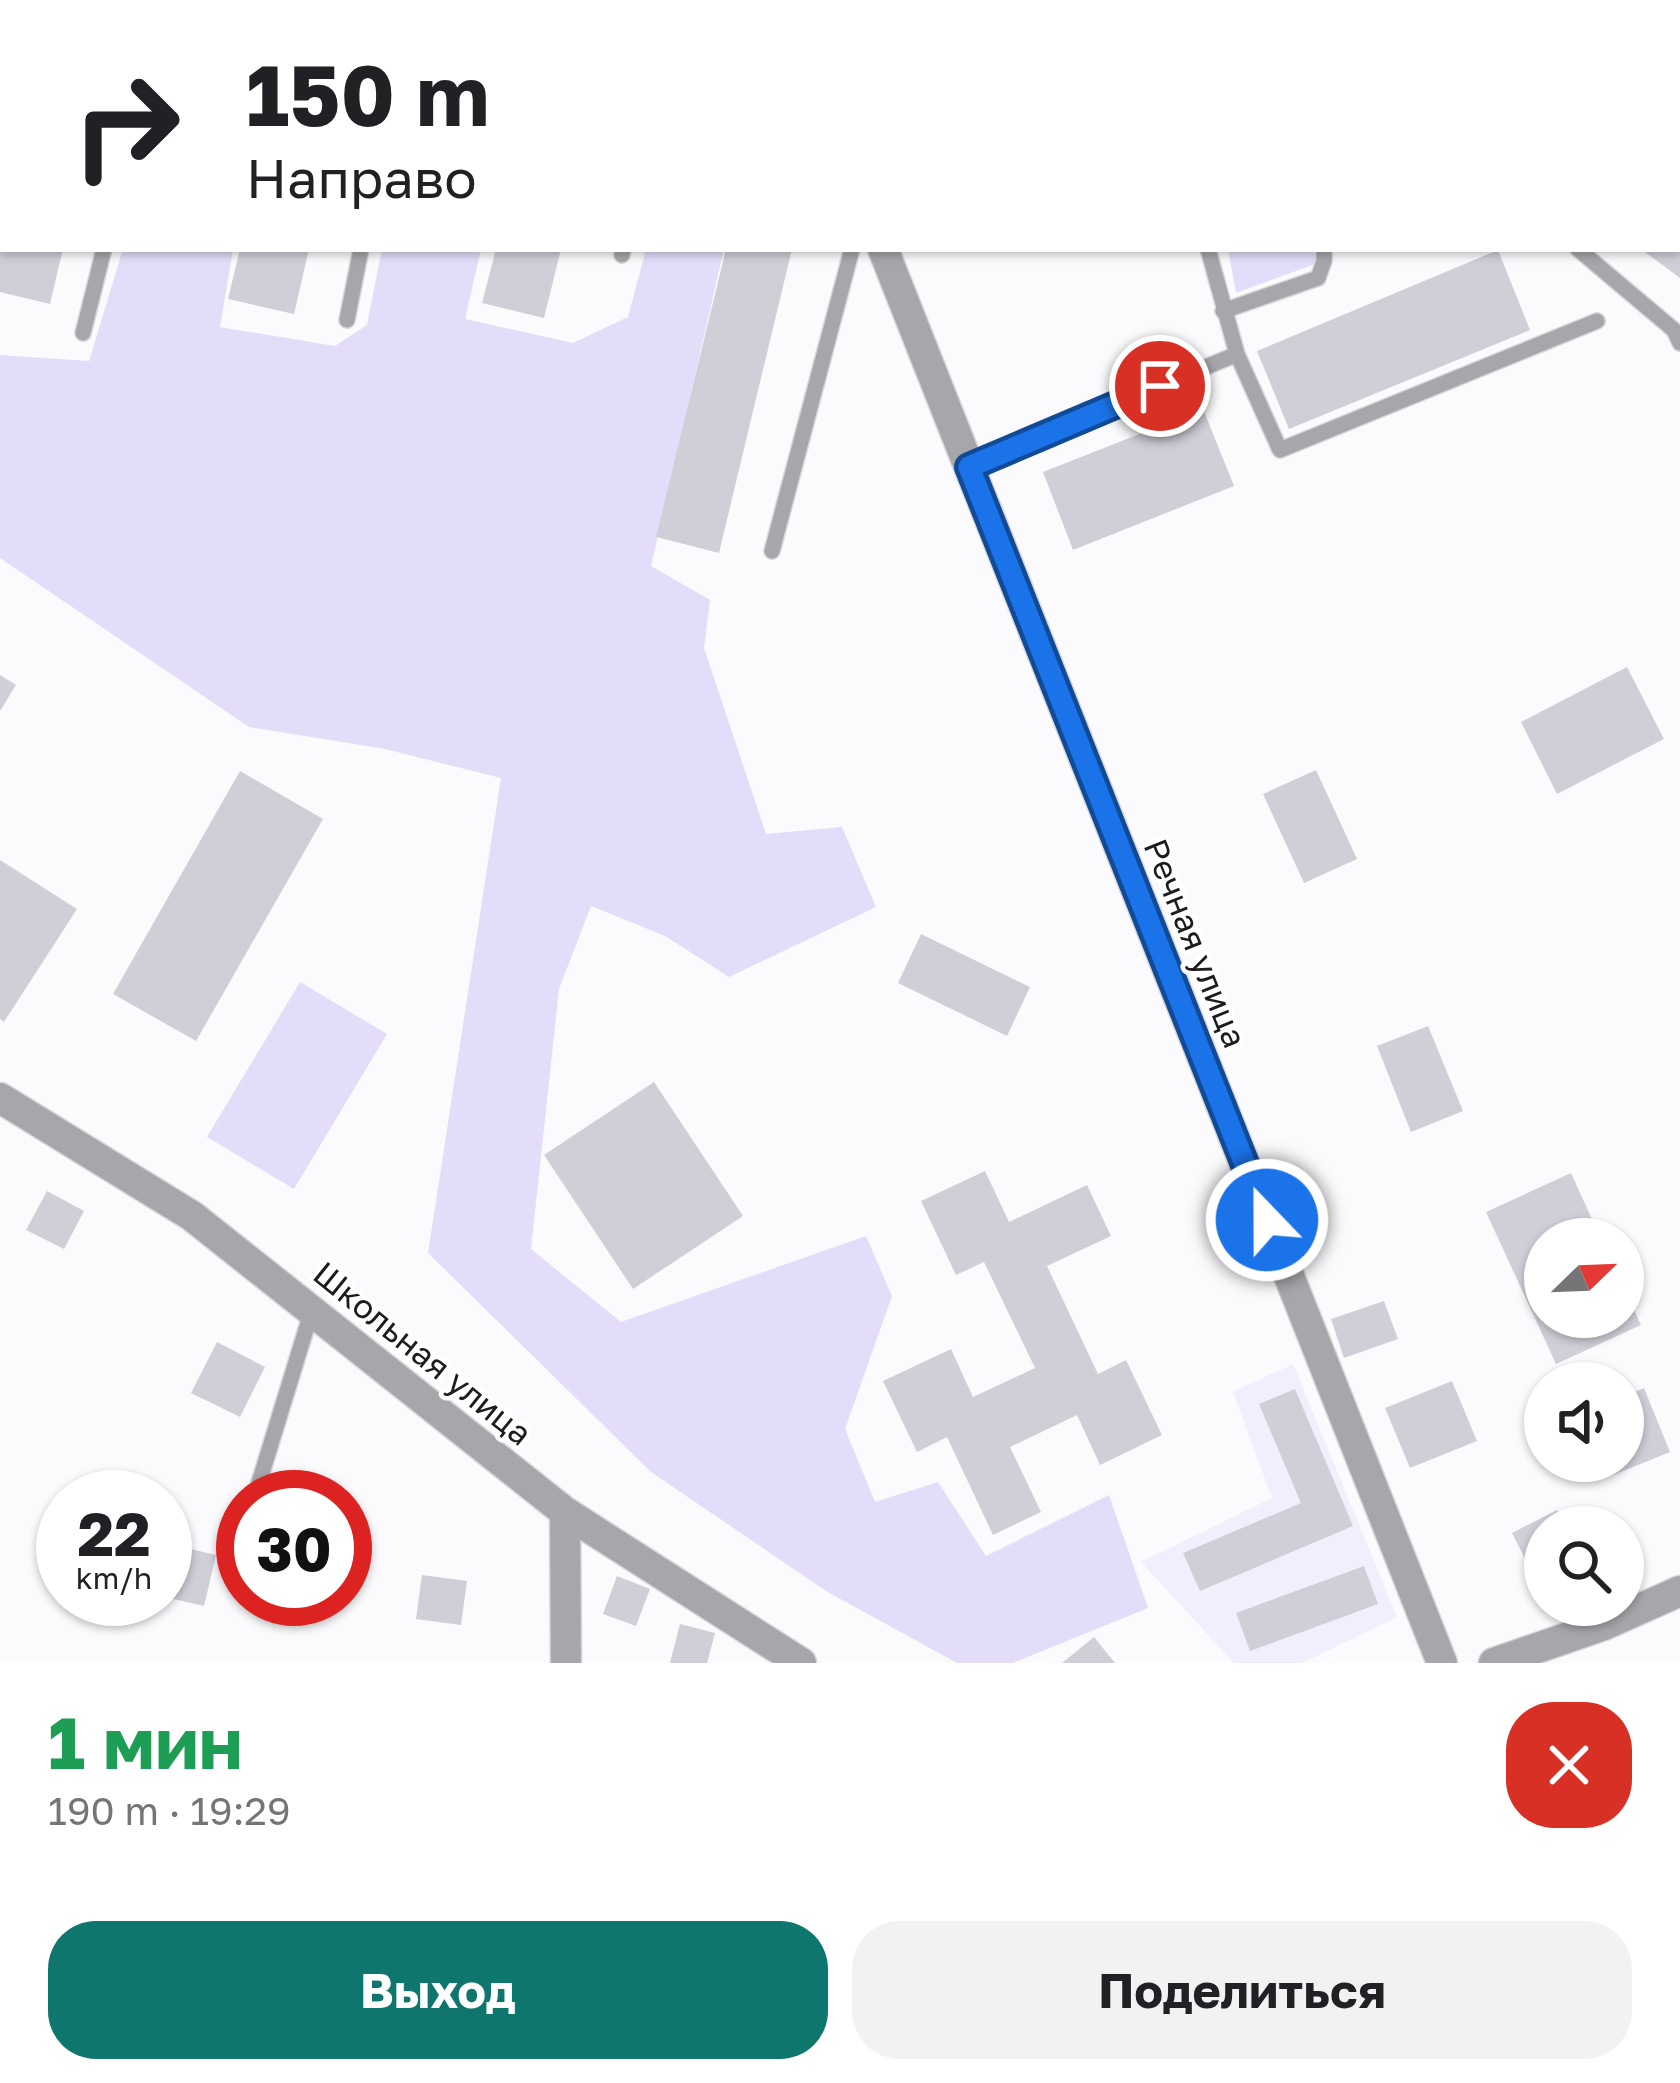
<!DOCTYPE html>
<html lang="ru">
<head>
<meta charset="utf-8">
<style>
	:root { --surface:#fff; --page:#f2f2f2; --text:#202124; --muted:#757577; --accent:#0f766e }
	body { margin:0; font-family:"Golos Text",sans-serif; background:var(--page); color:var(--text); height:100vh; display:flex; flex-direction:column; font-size:45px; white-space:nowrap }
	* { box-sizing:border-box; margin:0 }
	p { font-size:39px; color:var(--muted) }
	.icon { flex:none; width:66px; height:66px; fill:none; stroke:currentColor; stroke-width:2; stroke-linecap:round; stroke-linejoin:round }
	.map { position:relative; height:1663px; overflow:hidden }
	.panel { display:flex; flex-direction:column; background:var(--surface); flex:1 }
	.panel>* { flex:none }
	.banner { position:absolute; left:0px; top:0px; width:1680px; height:252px; box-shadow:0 3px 9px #0004; background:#fff; color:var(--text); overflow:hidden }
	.needle { width:78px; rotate:67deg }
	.tools { position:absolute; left:1524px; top:1218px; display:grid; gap:24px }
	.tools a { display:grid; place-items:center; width:120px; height:120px; border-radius:50%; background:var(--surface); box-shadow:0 3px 9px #0004; font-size:60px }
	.speed { position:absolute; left:36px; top:1470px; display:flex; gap:24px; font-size:60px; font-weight:700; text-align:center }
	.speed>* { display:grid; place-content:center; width:156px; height:156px; border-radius:50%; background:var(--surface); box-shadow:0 3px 9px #0004; line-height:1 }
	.speed small { font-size:30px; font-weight:400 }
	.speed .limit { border:18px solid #d22; background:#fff; color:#111 }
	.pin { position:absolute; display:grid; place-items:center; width:102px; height:102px; color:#fff; margin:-51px; border:6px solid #fff; border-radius:50%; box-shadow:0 3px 12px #0007 }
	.me { position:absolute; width:132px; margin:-66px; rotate:338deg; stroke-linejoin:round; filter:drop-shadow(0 0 9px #0008) }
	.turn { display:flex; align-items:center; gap:42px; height:252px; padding:0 48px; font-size:54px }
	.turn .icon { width:156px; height:156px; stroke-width:2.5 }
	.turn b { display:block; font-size:84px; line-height:102px }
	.round { display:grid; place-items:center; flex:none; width:126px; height:126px; border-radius:48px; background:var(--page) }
	.headline { display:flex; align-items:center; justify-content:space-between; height:204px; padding:0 48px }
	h1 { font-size:72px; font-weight:700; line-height:90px; color:#1e9e55 }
	.cta { display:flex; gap:24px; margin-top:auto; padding:24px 48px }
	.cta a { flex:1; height:138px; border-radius:48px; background:var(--accent); color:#fff; font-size:48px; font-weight:700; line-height:138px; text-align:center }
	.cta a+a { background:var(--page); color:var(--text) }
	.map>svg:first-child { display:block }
</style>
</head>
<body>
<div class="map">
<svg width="1680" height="1663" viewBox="0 0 1680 1663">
	<rect width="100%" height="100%" fill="#fbfbfe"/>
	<path fill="#f1eefe" d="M1293 1364 1397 1617 1302 1663H1234L1141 1562 1272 1498 1233 1392Z"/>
	<path fill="#e3ddfa" d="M123 249H233L220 327 335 346 367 325 382 249H481L465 319 573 343 628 317 646 249H724L651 566 710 600 704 648 766 834 842 827 876 907 729 977 665 936 591 906 559 989 531 1249 621 1322 866 1236 892 1296 845 1429 875 1502 938 1482 986 1556 1109 1495 1148 1608 1013 1663H957L826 1591 651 1472 428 1253 501 778 385 749 249 727 0 558V355L89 361Z
		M1228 249H1313L1318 263 1236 293Z
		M300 982 387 1034 294 1189 207 1137Z"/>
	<path fill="#d0ced7" d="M0 249H63L50 304 0 292Z
		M240 249H309L294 314 228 299Z
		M496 249H561L544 318 482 303Z
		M726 249H792L719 553 656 537Z
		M1641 249H1680V278Z
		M1498 250 1530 330 1289 429 1257 351Z
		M1203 409 1234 486 1073 550 1043 472Z
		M1627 667 1664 739 1557 794 1521 722Z
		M0 675 16 685 0 711Z
		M1316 770 1357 859 1304 883 1263 794Z
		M240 771 323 819 196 1041 113 994Z
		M0 860 77 909 4 1022 0 1019Z
		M921 934 1030 987 1007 1036 898 983Z
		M1428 1026 1463 1111 1411 1132 1377 1046Z
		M654 1082 743 1216 633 1289 544 1155Z
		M985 1171 1009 1222 1087 1185 1111 1236 1047 1266 1098 1374 1126 1360 1162 1435 1100 1465 1077 1415 1010 1447 1041 1512 993 1535 947 1437 917 1452 883 1381 951 1349 973 1397 1035 1368 984 1262 956 1275 921 1201Z
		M1571 1173 1601 1239H1545V1317H1623V1286L1641 1325 1556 1364 1486 1212Z
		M47 1191 84 1211 64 1249 26 1230Z
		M1384 1301 1398 1339 1344 1358 1331 1319Z
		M217 1342 265 1367 240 1417 191 1393Z
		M1452 1381 1477 1441 1410 1468 1385 1408Z
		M1644 1388 1670 1452 1606 1478 1599 1461H1623V1397Z
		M1295 1389 1353 1526 1200 1591 1183 1553 1301 1503 1259 1404Z
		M1557 1510 1566 1527H1545V1578L1537 1582 1512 1533Z
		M165 1543 216 1555 204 1606 165 1597Z
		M1364 1566 1378 1604 1250 1651 1236 1613Z
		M422 1575 467 1581 461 1625 416 1619Z
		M617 1576 650 1589 636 1626 603 1614Z
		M680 1624 715 1633 707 1663H670Z
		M1094 1637 1115 1663H1062Z"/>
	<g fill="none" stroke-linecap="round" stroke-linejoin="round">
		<g stroke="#d7d7da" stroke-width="18">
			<path id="lane" d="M166 3 167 0
				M407 3 408 0
				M682 3 683 0
				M1264 3 1267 0
				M1538 3 1539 0
				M1677 89 1680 90
				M1208 249 1237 354 1280 450 1597 321
				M1578 249 1674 330 1680 343
				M622 255 623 249
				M1223 311 1318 278 1324 261V249
				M347 320 361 249
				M83 333 104 249
				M969 467 1237 354
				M772 551 852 249
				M258 1486 312 1310"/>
		</g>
		<g stroke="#d7d7da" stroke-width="33">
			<path id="street" d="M784 0 785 3
				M883 249 1442 1663
				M0 1098 192 1216 565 1512 801 1663
				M565 1512 566 1663
				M1494 1663 1604 1625 1680 1591"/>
		</g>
		<use href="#lane" stroke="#a7a6aa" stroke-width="15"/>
		<use href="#street" stroke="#a7a6aa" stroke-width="30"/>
	</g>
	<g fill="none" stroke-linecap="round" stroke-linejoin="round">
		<g stroke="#114b97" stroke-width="30">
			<path id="route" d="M1160 386 969 467 1267 1220"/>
		</g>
		<use href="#route" stroke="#1a73e8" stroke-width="21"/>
	</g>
	<g text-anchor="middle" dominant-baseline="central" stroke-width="9" stroke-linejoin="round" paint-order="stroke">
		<g font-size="33" fill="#1c1c1f" stroke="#fff">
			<text transform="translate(1196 943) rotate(68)">Речная улица</text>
			<text transform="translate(423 1353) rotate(39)">Школьная улица</text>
		</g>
	</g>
</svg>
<div class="tools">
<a><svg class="needle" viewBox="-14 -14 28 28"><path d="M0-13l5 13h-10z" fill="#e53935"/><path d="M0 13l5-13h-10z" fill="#757577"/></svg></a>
<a><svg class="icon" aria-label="sound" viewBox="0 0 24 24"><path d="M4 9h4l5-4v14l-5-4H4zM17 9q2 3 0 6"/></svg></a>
<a><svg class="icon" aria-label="search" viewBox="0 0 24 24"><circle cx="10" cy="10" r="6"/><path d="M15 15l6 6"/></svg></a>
</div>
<div class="speed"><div>22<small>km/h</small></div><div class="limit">30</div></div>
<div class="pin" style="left:1160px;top:386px;background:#d93025"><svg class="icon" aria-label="arrive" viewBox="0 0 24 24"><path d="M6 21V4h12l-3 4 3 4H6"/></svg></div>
<svg class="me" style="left:1267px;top:1220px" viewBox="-20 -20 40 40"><circle r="17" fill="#1a73e8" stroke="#fff" stroke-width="3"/><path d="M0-11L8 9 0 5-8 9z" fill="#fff"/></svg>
<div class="banner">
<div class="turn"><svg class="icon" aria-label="right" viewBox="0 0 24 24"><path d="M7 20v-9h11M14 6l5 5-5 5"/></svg><div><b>150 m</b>Направо</div></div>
</div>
</div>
<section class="panel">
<div class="headline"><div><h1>1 мин</h1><p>190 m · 19:29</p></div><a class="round" style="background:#d93025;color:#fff"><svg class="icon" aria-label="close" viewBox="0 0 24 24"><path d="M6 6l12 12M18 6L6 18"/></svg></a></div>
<div class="cta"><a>Выход</a><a>Поделиться</a></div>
</section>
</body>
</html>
